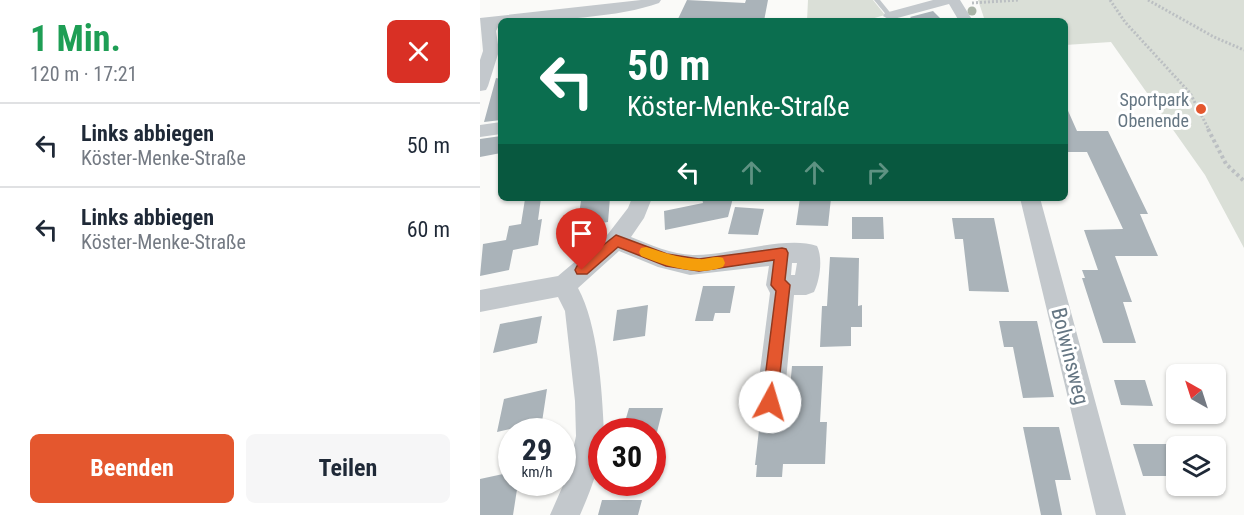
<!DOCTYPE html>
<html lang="de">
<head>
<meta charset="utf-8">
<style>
	:root { --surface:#fff; --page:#f6f6f7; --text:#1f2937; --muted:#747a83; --line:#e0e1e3; --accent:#e4572e }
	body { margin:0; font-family:"Roboto Condensed",sans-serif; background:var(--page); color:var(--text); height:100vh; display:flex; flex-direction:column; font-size:22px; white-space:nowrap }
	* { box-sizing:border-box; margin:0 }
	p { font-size:20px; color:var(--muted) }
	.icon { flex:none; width:33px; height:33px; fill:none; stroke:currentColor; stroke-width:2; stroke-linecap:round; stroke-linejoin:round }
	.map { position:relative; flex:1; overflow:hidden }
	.side { display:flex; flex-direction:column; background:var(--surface); width:480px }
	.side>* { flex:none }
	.top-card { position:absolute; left:18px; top:18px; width:570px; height:183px; border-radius:9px; box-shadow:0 2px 4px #0004; background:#0b6e4f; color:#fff; overflow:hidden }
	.needle { width:39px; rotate:321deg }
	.tools { position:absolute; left:686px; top:364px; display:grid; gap:12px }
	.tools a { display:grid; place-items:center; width:60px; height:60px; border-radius:9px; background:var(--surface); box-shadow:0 2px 4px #0004; font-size:30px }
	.speed { position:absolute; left:18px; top:418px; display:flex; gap:12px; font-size:30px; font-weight:700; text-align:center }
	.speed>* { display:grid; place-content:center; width:78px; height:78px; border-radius:50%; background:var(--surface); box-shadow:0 2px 4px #0004; line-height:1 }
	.speed small { font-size:15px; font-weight:400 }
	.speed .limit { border:9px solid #d22; background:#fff; color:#111 }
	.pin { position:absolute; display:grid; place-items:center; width:51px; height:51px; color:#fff; margin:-62px -26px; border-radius:50% 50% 50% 0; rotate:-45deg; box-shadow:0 0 6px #0007 }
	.pin .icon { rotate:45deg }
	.me { position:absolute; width:66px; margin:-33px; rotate:6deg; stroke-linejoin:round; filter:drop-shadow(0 0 4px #0008) }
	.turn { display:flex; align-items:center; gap:21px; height:126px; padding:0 30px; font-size:27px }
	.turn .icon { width:78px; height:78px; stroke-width:2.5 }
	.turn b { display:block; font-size:42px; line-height:51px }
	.lanes { display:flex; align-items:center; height:57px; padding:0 30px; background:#0003; justify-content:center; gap:30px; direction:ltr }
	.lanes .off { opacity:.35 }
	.round { display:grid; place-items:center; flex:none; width:63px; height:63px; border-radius:9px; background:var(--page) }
	.overview { display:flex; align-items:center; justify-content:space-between; height:102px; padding:0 30px }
	h1 { font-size:36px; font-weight:700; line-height:45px; color:#1e9e55 }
	.cta { display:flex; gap:12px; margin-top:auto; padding:12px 30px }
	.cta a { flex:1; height:69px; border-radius:9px; background:var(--accent); color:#fff; font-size:24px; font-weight:700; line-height:69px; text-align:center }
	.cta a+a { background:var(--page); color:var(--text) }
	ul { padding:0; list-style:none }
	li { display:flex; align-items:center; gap:18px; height:84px; padding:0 30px; border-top:2px solid var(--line) }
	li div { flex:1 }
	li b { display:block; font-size:22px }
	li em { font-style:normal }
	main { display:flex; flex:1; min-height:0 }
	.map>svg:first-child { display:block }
</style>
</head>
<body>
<main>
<section class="side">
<div class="overview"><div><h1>1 Min.</h1><p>120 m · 17:21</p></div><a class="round" style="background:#d93025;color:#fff"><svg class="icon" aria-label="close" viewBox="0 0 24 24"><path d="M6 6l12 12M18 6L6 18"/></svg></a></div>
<ul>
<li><svg class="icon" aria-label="left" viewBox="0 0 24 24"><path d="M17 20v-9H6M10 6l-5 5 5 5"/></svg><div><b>Links abbiegen</b><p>Köster-Menke-Straße</p></div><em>50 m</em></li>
<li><svg class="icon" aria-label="left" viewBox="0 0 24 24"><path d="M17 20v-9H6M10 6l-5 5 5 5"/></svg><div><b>Links abbiegen</b><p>Köster-Menke-Straße</p></div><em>60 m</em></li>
</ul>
<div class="cta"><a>Beenden</a><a>Teilen</a></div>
</section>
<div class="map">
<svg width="764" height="515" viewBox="0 0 764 515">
	<rect width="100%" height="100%" fill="#fafaf8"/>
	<path fill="#dadfd7" d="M328 0H393L405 15 384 21H327Z
		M498 0H764V248L725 175 631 42 585 45V21H505Z"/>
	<path fill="#aab3b9" d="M207 0 265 3 266 0H288L284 21H197Z
		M453 11 463 21H434L430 17Z
		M16 78 21 79V120L4 122Z
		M585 104 597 131H628L668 214H660L678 256H635L652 302H643L656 343H623L602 278H605L602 270H618L604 230 643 229 607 152H585Z
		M21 136V153L0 157V139Z
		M61 198 58 220 62 219 58 245 33 250 29 270 0 276 3 244 26 240 29 226 41 224 45 199Z
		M117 198H130L128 222 97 227 101 201Z
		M222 198H253L248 217 185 230 184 211 223 203Z
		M320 198H351L348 226 316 225Z
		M255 207 284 209 278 235 248 234Z
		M372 217H403L404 239H372Z
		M472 218H514L529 292 489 291 483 239H475Z
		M350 257 379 258 378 306 382 305V327H371V346L340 347 342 306H347Z
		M223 286H255L250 313H235L233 321H215Z
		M168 305 165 336 133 341 137 310Z
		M62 316 57 343 13 353 20 324Z
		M519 321H557L574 397 543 398 533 347H524Z
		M312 366H343L340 422H347L345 464H303L302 477H276L277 465H275L280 421H307Z
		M634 380H665L673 406 641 405Z
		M67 389 62 422 17 432 24 399Z
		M149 408H183L177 432H142Z
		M543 427H579L591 480H575L582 515H561Z
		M653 444H692L696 457V476H663Z
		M32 472V483H38L33 515H0V479Z
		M122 500H162L158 515H118Z"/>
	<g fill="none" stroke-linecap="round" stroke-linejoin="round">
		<path stroke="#bbbfc2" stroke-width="3" stroke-dasharray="2 2" stroke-linecap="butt" d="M630 0 645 22 710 93 729 130
			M668 0 734 37 764 50
			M492 3 539 0"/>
		<path stroke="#bbbfc2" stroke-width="4" stroke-dasharray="3 3" stroke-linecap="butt" d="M728 129 746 164 764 181"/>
		<path fill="#c3c8cc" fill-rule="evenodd" d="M394 0H400L413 16 412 17H408Z"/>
		<path fill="#c3c8cc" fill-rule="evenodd" d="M161 0H181L179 3C138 18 65 21 21 21L16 31 19 51 8 86 6 90 0 91V60L3 51 0 18Z
			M453 0H480L493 21H479L469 4 410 20 403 16 405 13Z
			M21 122V134L0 137V125Z
			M152 198H172L164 218 151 237C171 245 191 254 213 255 249 256 305 235 337 246 343 258 340 280 334 292L326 295H314L304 402 300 412 290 416 280 412 276 402 290 293 286 285 289 266 210 275 178 267 139 251 98 288C118 325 122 389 124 432H122C122 463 112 487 100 515H70L88 474 96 436 95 401 85 311 78 297 0 312V290L78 276 128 234 148 208ZM312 263H317L315 275H311Z
			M540 198H560L646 515H616Z"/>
	</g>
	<circle fill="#aab4a7" cx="492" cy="11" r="4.5"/>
	<path fill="#e4572e" stroke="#94391e" stroke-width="1.5" d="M136 235 187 254 219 259 302 248 306 249 308 253 305 280 310 285 296 408 290 411 284 408 282 402 296 291 291 285 294 260 219 271 186 266 138 247 107 274H97L95 270 97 266Z"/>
	<path fill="#f59e0b" d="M166 247C183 252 201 259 219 259 227 260 235 255 243 258L245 263 243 267C216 277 187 266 161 256L159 252 161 248Z"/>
	<circle fill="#e4572e" stroke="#fff" stroke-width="2" cx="721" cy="109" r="6"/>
	<g text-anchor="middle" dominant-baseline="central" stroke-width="6" stroke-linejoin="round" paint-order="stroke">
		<g font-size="18" fill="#657683" stroke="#fff" text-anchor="end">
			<text x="709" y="99">Sportpark<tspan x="709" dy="21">Obenende</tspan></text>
		</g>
		<g font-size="21" fill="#657683" stroke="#fff">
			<text transform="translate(590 356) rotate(76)">Bolwinsweg</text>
		</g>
	</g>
</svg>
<div class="tools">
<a><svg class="needle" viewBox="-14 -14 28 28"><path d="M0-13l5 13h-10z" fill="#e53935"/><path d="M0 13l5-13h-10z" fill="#747a83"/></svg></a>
<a><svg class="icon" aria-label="layers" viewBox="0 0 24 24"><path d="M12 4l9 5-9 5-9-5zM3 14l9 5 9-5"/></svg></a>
</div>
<div class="speed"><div>29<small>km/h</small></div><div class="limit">30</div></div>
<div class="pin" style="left:102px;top:270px;background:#d93025"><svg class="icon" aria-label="arrive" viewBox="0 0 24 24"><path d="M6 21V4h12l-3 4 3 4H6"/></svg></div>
<svg class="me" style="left:290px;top:402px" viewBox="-20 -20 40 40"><circle r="19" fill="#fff"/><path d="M0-13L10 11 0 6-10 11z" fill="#e4572e"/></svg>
<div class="top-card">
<div class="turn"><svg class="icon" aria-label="left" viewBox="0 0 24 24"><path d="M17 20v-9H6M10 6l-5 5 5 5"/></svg><div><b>50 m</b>Köster-Menke-Straße</div></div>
<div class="lanes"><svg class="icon" aria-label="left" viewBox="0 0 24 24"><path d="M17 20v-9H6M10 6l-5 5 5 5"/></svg><svg class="icon off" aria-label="ahead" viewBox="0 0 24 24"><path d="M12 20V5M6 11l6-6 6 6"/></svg><svg class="icon off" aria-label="ahead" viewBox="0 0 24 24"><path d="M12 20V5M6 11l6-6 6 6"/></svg><svg class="icon off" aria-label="right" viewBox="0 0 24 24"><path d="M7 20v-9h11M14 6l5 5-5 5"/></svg></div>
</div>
</div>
</main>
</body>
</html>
